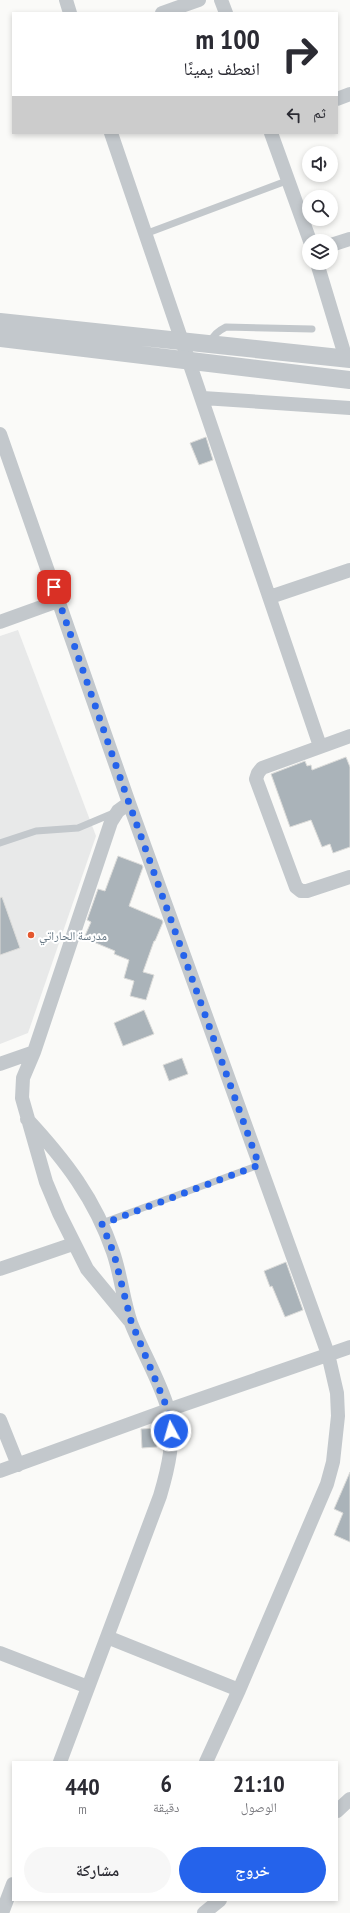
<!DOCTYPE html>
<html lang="ar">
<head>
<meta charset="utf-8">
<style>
	:root { --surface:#fff; --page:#f7f7f7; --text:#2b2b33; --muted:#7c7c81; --accent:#2563eb }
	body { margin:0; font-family:"PT Sans Narrow","Noto Naskh Arabic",sans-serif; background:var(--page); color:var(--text); direction:rtl; height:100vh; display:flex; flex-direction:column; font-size:15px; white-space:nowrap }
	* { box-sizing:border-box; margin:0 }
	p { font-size:13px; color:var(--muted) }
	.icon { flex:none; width:22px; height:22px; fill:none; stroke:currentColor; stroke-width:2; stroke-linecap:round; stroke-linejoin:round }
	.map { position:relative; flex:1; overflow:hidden; direction:ltr }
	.sheet { position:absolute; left:12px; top:1761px; width:326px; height:140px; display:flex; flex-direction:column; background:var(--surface); border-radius:0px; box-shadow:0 2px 6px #0003; direction:rtl }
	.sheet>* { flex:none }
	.banner { position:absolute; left:12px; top:12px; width:326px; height:122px; border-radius:0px; box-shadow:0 2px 6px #0003; direction:rtl; background:#fff; color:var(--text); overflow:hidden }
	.buttons { position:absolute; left:302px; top:146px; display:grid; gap:8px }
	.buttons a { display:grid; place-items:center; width:36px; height:36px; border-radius:50%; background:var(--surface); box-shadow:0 2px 6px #0003; font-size:20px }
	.pin { position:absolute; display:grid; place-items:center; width:34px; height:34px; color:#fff; margin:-17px; border-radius:8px; box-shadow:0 2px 6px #0006 }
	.me { position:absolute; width:44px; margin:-22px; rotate:354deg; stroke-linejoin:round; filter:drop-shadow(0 0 3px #0008) }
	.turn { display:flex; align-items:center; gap:14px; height:84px; padding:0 12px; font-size:18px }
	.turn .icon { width:52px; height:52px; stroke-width:2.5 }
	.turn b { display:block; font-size:28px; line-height:34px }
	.then { display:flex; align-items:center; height:38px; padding:0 12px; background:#0003; gap:8px; font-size:15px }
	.eta { display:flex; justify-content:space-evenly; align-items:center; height:68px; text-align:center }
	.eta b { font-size:24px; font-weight:600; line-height:28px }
	.button { display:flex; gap:8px; margin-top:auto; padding:8px 12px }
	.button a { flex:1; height:46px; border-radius:24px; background:var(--accent); color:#fff; font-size:16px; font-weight:600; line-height:46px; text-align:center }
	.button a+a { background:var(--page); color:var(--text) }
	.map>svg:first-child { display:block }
</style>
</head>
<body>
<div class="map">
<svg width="350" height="1913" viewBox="0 0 350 1913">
	<rect width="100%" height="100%" fill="#fafaf8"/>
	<path fill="#e8e9e9" d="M18 630 96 836 28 1033 0 1044V636Z"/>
	<path fill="#aab3b9" stroke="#dcdcda" d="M206 437 213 460 199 465 190 443Z
		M346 757 350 767V847L333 853 330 844 322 847 311 820 290 827 271 774 305 761 307 766 311 765 312 770Z
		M118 856 142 865 143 867 129 906 162 920 163 922 155 941H154L143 972 154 975 146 1000 130 996 134 981 124 978 129 960 114 954 115 951 84 938 91 922 87 920 98 889 105 891Z
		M2 897 20 948 0 955V898Z
		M144 1010 154 1034 123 1046 114 1023Z
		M182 1058 188 1074 169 1081 163 1065Z
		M286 1262 303 1310 285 1317 272 1286 270 1287 264 1271Z
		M156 1428 157 1447 142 1448 141 1429Z
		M350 1472V1542L334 1535 343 1513 334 1509Z"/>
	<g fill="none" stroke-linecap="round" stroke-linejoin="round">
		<path stroke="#c3c8cc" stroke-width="7" d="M145 234 289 180
			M209 344C213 335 218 331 226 327L312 329
			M0 843 36 831 78 828 116 812
			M102 1223 259 1165"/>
		<path stroke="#c3c8cc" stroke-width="14" d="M66 0 70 13
			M221 0 226 13
			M162 13 199 0
			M337 99 350 94
			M111 133 320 746
			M271 133 310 241
			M331 245 350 239
			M317 263 346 359
			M203 398 350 408
			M0 434 129 803 328 1354 337 1393 338 1416 333 1462 327 1484 239 1690 206 1762
			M270 597 350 570
			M0 622 58 601
			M350 736 262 768 258 773 256 779 296 887 301 891H307L350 877
			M129 803 118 811 111 822 34 1052 23 1078 22 1098 46 1182 59 1213 87 1269 129 1320
			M0 1064 34 1052
			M27 1119C65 1160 95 1199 113 1252 121 1275 123 1300 131 1323 142 1351 160 1381 168 1409 176 1437 168 1469 160 1496L60 1762
			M0 1269 73 1244
			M0 1420 18 1465
			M0 1471 168 1410 350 1347
			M107 1637 239 1690
			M0 1653 88 1687
			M337 1811 350 1799
			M2 1913 13 1884
			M204 1913 220 1900"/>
		<path stroke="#c3c8cc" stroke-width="18" d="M0 322 350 359
			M0 338 350 380"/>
	</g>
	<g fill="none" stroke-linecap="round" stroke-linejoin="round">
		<path stroke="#2563eb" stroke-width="7" stroke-dasharray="0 12.6" d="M54 587 129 803 259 1165 102 1224 114 1254 131 1321 168 1410 171 1431"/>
	</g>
	<circle fill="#e4572e" stroke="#fff" stroke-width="1.5" cx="31" cy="935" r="4"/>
	<g text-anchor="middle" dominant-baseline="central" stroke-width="4" stroke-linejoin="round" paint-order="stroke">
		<g font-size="12" fill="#657683" stroke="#fff" text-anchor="start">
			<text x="39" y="935">مدرسة الحاراتي</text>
		</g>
	</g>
</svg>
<div class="buttons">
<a><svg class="icon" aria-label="sound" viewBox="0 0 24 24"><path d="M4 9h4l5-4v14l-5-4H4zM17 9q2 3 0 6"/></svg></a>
<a><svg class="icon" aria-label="search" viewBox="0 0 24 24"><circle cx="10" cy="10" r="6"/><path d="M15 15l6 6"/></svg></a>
<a><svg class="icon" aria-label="layers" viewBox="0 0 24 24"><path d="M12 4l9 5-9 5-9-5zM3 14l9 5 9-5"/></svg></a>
</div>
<div class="pin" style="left:54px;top:587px;background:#d93025"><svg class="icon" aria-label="arrive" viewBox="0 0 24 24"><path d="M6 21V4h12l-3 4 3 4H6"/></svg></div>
<svg class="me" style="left:171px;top:1431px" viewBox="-20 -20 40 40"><circle r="17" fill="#2563eb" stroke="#fff" stroke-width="3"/><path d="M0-11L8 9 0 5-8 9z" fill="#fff"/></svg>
<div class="banner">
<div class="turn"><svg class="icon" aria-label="right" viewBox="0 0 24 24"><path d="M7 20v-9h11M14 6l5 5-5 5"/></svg><div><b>100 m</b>انعطف يمينًا</div></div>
<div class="then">ثم<svg class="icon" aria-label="left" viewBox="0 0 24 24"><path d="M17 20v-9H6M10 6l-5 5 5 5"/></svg></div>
</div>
<section class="sheet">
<div class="eta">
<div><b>21:10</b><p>الوصول</p></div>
<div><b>6</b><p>دقيقة</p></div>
<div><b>440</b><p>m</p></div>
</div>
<div class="button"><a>خروج</a><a>مشاركة</a></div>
</section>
</div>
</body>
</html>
